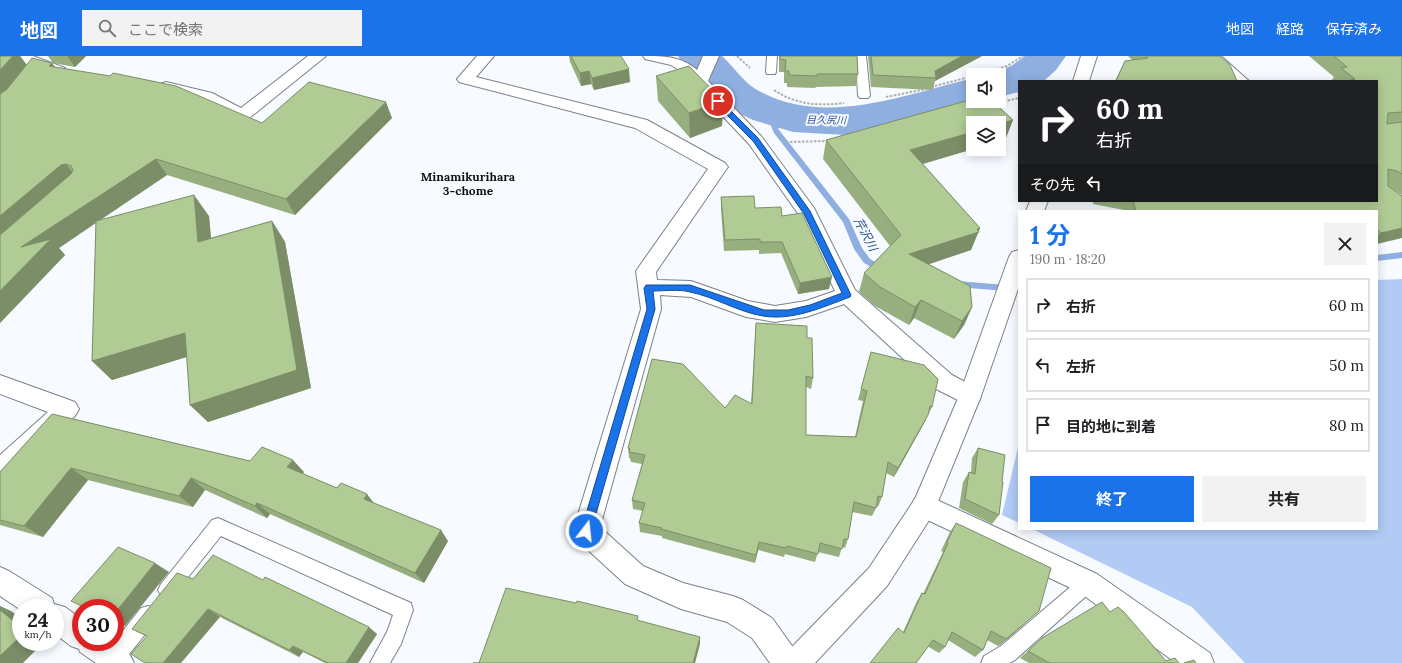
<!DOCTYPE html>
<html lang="ja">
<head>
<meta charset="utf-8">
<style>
	:root { --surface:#fff; --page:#f2f2f2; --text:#202124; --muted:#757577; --line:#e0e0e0; --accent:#1a73e8 }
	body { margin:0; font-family:Lora,"Noto Sans JP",serif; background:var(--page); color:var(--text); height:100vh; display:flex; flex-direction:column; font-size:15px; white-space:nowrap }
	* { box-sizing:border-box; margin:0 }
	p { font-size:13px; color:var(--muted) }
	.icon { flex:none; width:22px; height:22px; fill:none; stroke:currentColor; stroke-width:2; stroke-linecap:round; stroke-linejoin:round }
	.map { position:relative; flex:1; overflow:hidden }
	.details { position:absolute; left:1018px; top:154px; width:360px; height:320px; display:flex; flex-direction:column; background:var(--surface); border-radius:0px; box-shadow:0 2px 10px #0003 }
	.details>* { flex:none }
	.banner { position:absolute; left:1018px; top:24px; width:360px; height:122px; border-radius:0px; box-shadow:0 2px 10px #0003; background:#202124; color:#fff; overflow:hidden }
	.buttons { position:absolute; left:966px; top:12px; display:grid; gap:8px }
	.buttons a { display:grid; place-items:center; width:40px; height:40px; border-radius:0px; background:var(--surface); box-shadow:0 2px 10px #0003; font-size:20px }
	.speed { position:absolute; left:12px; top:543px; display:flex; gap:8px; font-size:20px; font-weight:700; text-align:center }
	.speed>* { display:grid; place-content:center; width:52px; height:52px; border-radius:50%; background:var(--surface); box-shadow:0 2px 10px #0003; line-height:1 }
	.speed small { font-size:10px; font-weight:400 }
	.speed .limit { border:6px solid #d22; background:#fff; color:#111 }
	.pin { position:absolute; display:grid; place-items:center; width:34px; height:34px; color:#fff; margin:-17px; border:2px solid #fff; border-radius:50%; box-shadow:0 1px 4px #0007 }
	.me { position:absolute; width:44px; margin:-22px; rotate:16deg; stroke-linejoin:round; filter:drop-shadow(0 0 3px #0008) }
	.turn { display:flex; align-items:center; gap:14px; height:84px; padding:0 12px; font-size:18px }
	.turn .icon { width:52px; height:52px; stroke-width:2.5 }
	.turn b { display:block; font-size:28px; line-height:34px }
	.then { display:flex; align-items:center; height:38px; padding:0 12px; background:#0003; gap:8px; font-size:15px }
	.round { display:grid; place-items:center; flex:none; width:42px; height:42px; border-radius:0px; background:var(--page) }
	.summary { display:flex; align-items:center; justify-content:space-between; height:68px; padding:0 12px }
	h1 { font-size:24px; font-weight:700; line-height:30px; color:var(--accent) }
	.action { display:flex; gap:8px; margin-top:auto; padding:8px 12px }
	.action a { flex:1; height:46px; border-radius:0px; background:var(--accent); color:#fff; font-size:16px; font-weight:700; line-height:46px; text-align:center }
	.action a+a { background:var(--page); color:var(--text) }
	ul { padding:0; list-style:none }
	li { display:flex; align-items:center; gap:12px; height:54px; margin:0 8px 6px; padding:0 4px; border:2px solid var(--line); border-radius:0px }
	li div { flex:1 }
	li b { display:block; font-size:15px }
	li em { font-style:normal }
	header { display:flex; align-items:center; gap:24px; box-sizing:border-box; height:56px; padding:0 20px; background:var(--accent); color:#fff }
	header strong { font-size:19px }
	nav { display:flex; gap:22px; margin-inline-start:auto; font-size:14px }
	.search { width:280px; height:36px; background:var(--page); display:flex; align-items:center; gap:10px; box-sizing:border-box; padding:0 14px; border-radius:0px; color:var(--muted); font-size:15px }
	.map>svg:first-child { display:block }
</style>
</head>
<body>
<header>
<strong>地図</strong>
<div class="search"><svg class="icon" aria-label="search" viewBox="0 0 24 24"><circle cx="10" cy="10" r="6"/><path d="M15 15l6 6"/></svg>ここで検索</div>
<nav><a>地図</a><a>経路</a><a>保存済み</a></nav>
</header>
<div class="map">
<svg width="1402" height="607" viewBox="0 0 1402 607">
	<rect width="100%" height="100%" fill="#f7fafe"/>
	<path fill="#b1cbf4" d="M1402 223V607H1245L1192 551 1032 473H1377V224Z
		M1019 387V467L1002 459Z"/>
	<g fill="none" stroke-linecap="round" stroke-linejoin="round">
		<path fill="#8fafe1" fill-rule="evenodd" d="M766 53H770L779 74 849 163 862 192 870 203 886 212 887 214 886 216H880L864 207 854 193 843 166 774 77 765 55Z
			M1402 196V202L1377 205V199Z
			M957 225 1019 230V236L957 231 953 228Z"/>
		<path fill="#8fafe1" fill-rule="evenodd" d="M678 0H722C732 9 744 26 754 32 820 73 904 39 973 22V45H983L871 74 845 79 793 76 753 64 723 50 702 25 684 8Z
			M1025 0H1066L1056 14 1044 25H1019V36L999 41V19H988L1011 10Z"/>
		<g stroke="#7b818a" stroke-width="2">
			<path id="service" d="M767 0H777L776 16 775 18H767L766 16Z
				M856 0H866L870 40 868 42H860L858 40Z
				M218 462 411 547 413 554 401 588 390 607H370L387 576 393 559 221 480 173 540 167 543 161 540 158 534 161 528 212 464Z
				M1088 518 1094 521 1097 527 1094 533 1015 604 1009 607H981L984 600 1001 590 1082 521Z
				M148 550 155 552 157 559 155 566 122 607H105L103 603 106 596 141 552Z"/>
		</g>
		<g stroke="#7b818a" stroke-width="2">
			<path id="minor" d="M4 0H33L65 12 67 15 65 18C50 22 38 12 25 8 19 6 13 5 6 3Z
				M308 0H326L248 63 242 64 200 45 160 34 158 31 160 28 166 26 212 37 241 52Z
				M477 0H494L476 21 647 64 725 107 728 111 725 115 656 216 657 224 691 225 748 245 775 250 806 245 835 235 799 159 749 88 679 14 671 9 645 3 643 0C664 0 681 0 697 14L703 0H719L708 25 761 80 814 152 855 234 952 319 978 333 981 340 978 347 970 350 936 333 844 248 806 261 775 266 746 261 691 241 660 239 661 253 600 471 643 510 683 527 733 540 743 544 772 562 797 597 801 607H770L752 582 727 566 681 553 625 528 577 484 573 475 641 253 636 215 708 113 635 72 459 26 457 23Z
				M1203 0H1221L1249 25H1231Z
				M0 319 75 346 79 353 75 360 9 423 0 426V399L48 356 0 338Z
				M924 438 1097 518 1210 597 1214 607H1176L1079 536 915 458 911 450 915 442Z
				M0 511 9 515 52 542 54 548 65 551 81 563V586C104 586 124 582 134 607H96L80 596 79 593 71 590 55 578V552H21V554L0 540Z"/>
		</g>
		<g stroke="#7b818a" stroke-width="2">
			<path id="tertiary" d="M1081 0H1097L1089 25H1073Z
				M1030 145H1048L1044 155H1026Z
				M1019 194V230L981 340 933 458 887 530 815 607H782L786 597 869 512 915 443 959 340 1009 201 1012 196Z"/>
		</g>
		<path stroke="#acaeb2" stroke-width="2" stroke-dasharray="2.5 1.5" stroke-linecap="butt" d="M737 0 750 12
			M978 19 1007 10 1023 0
			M931 31 973 20
			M774 34C796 49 819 50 844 47
			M886 41 926 33
			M992 48 1019 42
			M786 86 829 85"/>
		<use href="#service" fill="#fff" fill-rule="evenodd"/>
		<use href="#minor" fill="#fff" fill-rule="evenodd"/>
		<use href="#tertiary" fill="#fff" fill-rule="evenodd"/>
	</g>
	<path fill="#97af7f" d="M20 0 27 9 55 11 262 67 392 62 295 159 167 119 99 164 209 160 211 182 272 165 285 186 311 332 208 366 190 349 187 301 112 324 92 305 96 166 59 192 65 199 0 267Z
		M48 0H86L75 11 53 7Z
		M569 0H621L630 26 594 34 591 28 581 30 570 6Z
		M779 0H857L858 18 856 30 816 31 815 32 787 31V27H784V16H779Z
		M868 0H982L935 25 933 34 871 31Z
		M1128 0H1220L1237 25H1115L1125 5 1132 4Z
		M1309 0H1402V139L1388 130 1402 140 1377 188V155H1125L1124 154 1093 148V145H1377V25H1331L1334 21Z
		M656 20 723 45 722 70 690 82 658 45Z
		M973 43V45H992L1013 64 1005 84 999 85V67H973V93L923 108 980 172 971 194 928 208 970 230 972 251 964 269 954 283 914 262 909 269 875 250 859 236 864 217 890 190 823 103 826 84Z
		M721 141 782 160 829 233 798 238 781 197 759 198V194L724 195 721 153Z
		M756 267 807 282 813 322 811 333 806 331V379L855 381 863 345 858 344 871 296 932 351 923 369 894 421 886 417 882 441 878 451 877 450 872 460 852 456 848 483 845 492 842 491 839 501 818 496 815 506 785 498 784 501 758 494 755 507 662 482V480L640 476 639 467 643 455 633 453 632 444 642 408 631 406 630 402H629L628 392 725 352 751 348Z
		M52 358 250 405 304 416 302 418 375 448 448 485 424 527 270 458 267 462 205 434 193 451 88 424 43 481 0 469V416Z
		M978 392 1002 426 999 459 992 468 959 452 963 426 969 416H971L972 402Z
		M956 467 1039 555 998 590 987 584 983 594 975 601 948 584 945 591 939 597 903 576 917 545 922 537 923 538 943 496 941 495 950 476Z
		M193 523 263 524 377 578 358 607H325L303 596 299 601 220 561 147 580 132 573Z
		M1110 556 1166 605 1179 607H1029L1020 602 1042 582Z"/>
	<path fill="#7b8e68" d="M13 0H20L29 12 0 44V14Z
		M67 0H86L75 11Z
		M962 0H982L935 25 936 22 935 15Z
		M52 7 64 22 49 10Z
		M629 13 630 26 594 34 592 22Z
		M589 15 591 28 581 30 580 17Z
		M723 45 722 70 690 82 689 57Z
		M386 46 392 62 295 159 286 143Z
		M1013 64 1005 84 999 85V68Z
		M973 76V93L905 113 910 94Z
		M156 103 167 119 59 192 65 199 0 267V235L21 191Z
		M66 108 79 124 0 189V160L61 109Z
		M194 139 209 160 213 206 198 186Z
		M272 165 285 186 311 332 208 366 190 349Z
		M980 172 971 194 903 217 909 198Z
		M1402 172V182L1377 188V181L1381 177Z
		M832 221 829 233 798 238 800 227Z
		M921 244 914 262 909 269 915 251Z
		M972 251 964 269 954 283 962 265Z
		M185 277 202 296 112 324 92 305Z
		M928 359 923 369 894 421 898 412Z
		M293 404 304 416 298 423 287 411Z
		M71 412 88 424 43 481 24 470Z
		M191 422 205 434 193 451 179 440Z
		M367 438 376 450 364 443Z
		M257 447 270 458 267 462 255 450Z
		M441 474 448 485 424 527 415 517Z
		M759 486 758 494 755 507 756 499Z
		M155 507 169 516 125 570 115 566V557Z
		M0 550 11 555 21 562V586H41V589L23 607H0Z
		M208 553 220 561 181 607H163Z
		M1031 563 1000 589 998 590 1006 583Z
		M369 571 377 578 358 607H346Z
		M700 581V588L695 607H693Z
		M293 590 303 596 299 601 289 594Z"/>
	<path fill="#b0cb94" stroke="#7b8e68" d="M0 0H13L0 14Z
		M571 0H621L629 13 592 22 589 15 580 17Z
		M780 0H857L858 18H817V20L789 19V15H785L786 4 780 3Z
		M871 0H962L935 15 936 22 873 19Z
		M1146 0H1220L1230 9 1237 25H1116L1125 5 1148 2Z
		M1334 0H1402V56L1388 57 1387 68 1402 66V118L1397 115 1388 113V130L1402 140V172L1381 177 1377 173V155H1136L1133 145H1377V25H1352L1351 24 1355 23 1341 12 1347 11Z
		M32 2 52 7 49 10 110 20 113 17 176 30 262 67 309 26 386 46 286 143 156 103 21 191 51 183 0 235V179L71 118 73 114 71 110 66 108 61 109 0 160V38L7 33Z
		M689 10 723 45 689 57 656 20Z
		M973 43V45H992L1013 64 999 68V67H973V76L910 94 980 172 977 173 979 176 909 198 970 230 972 251 962 265 921 244 915 251 880 231 864 217 901 179 826 84Z
		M194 139 198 186 272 165 297 314 190 349 185 277 92 305 96 165Z
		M754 140 755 152 781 151 782 160 802 157 832 221 800 227 782 186H760V183L725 184 721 141Z
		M756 267 807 270V282H812L813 322 806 320V379L856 381 867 335 861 333 871 296 924 309 938 323 932 351 930 350 928 359 898 412 888 406 882 441 878 440 876 452 854 446 848 483H844L842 493 820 487 818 498 787 490 786 492 759 486 756 499 661 473 662 472 639 467 645 447 632 444 645 399 629 396 630 393 628 392 652 303 683 308 725 352 735 339 752 348Z
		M52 358 250 405 262 391 293 404 287 411 337 432 341 427 367 438 364 443 441 474 415 517 257 447 255 450 191 422 179 440 71 412 24 470 0 464V416Z
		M978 392 1005 399 1002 426H1003L999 459 965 443 969 416 975 418Z
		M956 467 1051 512 1039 555 1006 583 991 575 983 594 952 576 945 591 933 584 916 607H870L898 572 904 577 922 537 925 538 948 487 947 486Z
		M118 491 155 507 115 557V552H86L71 545Z
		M213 499 263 524 265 521 369 571 346 607H328L293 590 289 594 208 553 163 607H145L131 598 147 580 132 573 177 517 193 523Z
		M506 532 576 547 577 545 638 560 637 564 700 581 693 607H473H479Z
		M1102 546 1110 556 1118 551 1124 556 1166 605 1175 602 1179 607H1049L1028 595 1042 582Z
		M0 554 20 570V581L0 600Z
		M1194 604 1196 607H1184Z"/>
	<path fill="#1a73e8" stroke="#114b97" d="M718 43 720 44 758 82 810 155 851 239 850 241C823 251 793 265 763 260 738 256 715 241 690 236 679 233 665 235 653 235L655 253 591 475 590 479 586 480 582 479 581 475 647 253 644 232 646 229H690L764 254H788L810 249 842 237 804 158 753 85 715 47V44Z"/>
	<g text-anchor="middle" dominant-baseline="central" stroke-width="4" stroke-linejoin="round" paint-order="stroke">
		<g font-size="10" font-style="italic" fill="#2e5794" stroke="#f7fafe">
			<text transform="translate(826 64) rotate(1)">目久尻川</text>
		</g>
		<g font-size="12" font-weight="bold" fill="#101216" stroke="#f7fafe">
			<text x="468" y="120">Minamikurihara<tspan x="468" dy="14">3-chome</tspan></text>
		</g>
		<g font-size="12" font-style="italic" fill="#2e5794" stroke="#f7fafe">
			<text transform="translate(866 178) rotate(62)">芹沢川</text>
		</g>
	</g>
</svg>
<div class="buttons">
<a><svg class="icon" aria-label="sound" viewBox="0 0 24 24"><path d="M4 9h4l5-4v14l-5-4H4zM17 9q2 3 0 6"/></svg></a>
<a><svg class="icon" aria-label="layers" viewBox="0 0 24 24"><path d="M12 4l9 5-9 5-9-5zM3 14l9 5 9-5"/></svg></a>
</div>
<div class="speed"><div>24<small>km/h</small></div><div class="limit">30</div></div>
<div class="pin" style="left:718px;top:45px;background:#d93025"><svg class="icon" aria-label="arrive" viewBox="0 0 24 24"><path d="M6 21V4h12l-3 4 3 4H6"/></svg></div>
<svg class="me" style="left:586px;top:475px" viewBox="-20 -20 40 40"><circle r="17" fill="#1a73e8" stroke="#fff" stroke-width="3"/><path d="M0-11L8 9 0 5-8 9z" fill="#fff"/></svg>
<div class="banner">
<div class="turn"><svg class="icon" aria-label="right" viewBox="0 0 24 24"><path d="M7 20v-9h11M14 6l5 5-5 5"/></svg><div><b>60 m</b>右折</div></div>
<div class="then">その先<svg class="icon" aria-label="left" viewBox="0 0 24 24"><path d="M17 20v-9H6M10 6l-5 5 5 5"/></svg></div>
</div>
<section class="details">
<div class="summary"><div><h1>1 分</h1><p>190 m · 18:20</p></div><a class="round"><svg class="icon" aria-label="close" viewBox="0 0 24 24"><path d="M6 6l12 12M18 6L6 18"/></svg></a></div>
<ul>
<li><svg class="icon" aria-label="right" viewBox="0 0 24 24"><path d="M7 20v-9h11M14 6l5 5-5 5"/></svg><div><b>右折</b></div><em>60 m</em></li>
<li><svg class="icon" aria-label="left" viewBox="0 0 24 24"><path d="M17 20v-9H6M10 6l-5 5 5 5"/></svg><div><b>左折</b></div><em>50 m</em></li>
<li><svg class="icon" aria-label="arrive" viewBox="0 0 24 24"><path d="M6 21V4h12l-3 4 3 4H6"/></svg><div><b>目的地に到着</b></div><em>80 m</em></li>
</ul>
<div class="action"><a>終了</a><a>共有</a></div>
</section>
</div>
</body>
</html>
